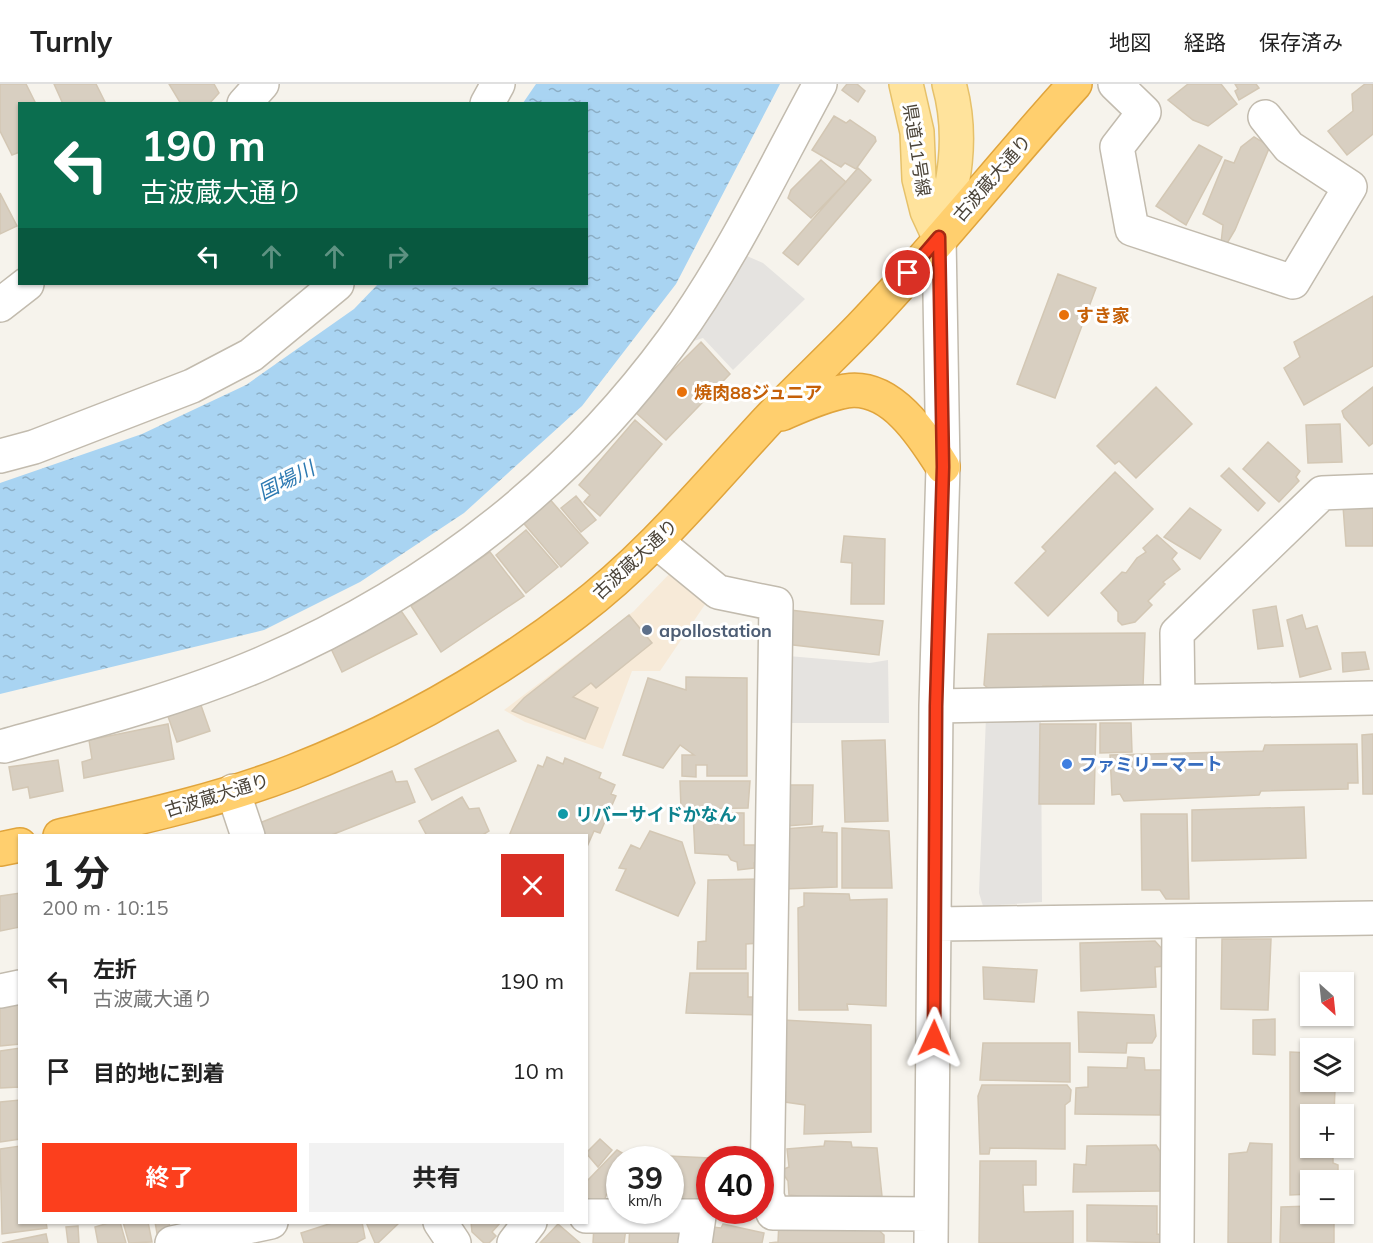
<!DOCTYPE html>
<html lang="ja">
<head>
<meta charset="utf-8">
<style>
	:root { --surface:#fff; --page:#f2f2f2; --text:#222; --muted:#767676; --line:#e0e0e0; --accent:#fc3f1d }
	body { margin:0; font-family:Mulish,"Noto Sans JP",sans-serif; background:var(--page); color:var(--text); height:100vh; display:flex; flex-direction:column; font-size:22px; white-space:nowrap }
	* { box-sizing:border-box; margin:0 }
	p { font-size:20px; color:var(--muted) }
	.icon { flex:none; width:33px; height:33px; fill:none; stroke:currentColor; stroke-width:2; stroke-linecap:round; stroke-linejoin:round }
	.map { position:relative; flex:1; overflow:hidden }
	.details { position:absolute; left:18px; top:750px; width:570px; height:390px; display:flex; flex-direction:column; background:var(--surface); border-radius:0px; box-shadow:0 2px 4px #0004 }
	.details>* { flex:none }
	.hud { position:absolute; left:18px; top:18px; width:570px; height:183px; border-radius:0px; box-shadow:0 2px 4px #0004; background:#0b6e4f; color:#fff; overflow:hidden }
	.needle { width:39px; rotate:153deg }
	.controls { position:absolute; left:1300px; top:888px; display:grid; gap:12px }
	.controls a { display:grid; place-items:center; width:54px; height:54px; border-radius:0px; background:var(--surface); box-shadow:0 2px 4px #0004; font-size:30px }
	.speed { position:absolute; left:606px; top:1062px; display:flex; gap:12px; font-size:30px; font-weight:700; text-align:center }
	.speed>* { display:grid; place-content:center; width:78px; height:78px; border-radius:50%; background:var(--surface); box-shadow:0 2px 4px #0004; line-height:1 }
	.speed small { font-size:15px; font-weight:400 }
	.speed .limit { border:9px solid #d22; background:#fff; color:#111 }
	.pin { position:absolute; display:grid; place-items:center; width:51px; height:51px; color:#fff; margin:-26px; border:3px solid #fff; border-radius:50%; box-shadow:0 2px 6px #0007 }
	.me { position:absolute; width:66px; margin:-33px; rotate:1deg; stroke-linejoin:round; filter:drop-shadow(0 0 4px #0008) }
	.turn { display:flex; align-items:center; gap:21px; height:126px; padding:0 24px; font-size:27px }
	.turn .icon { width:78px; height:78px; stroke-width:2.5 }
	.turn b { display:block; font-size:42px; line-height:51px }
	.lanes { display:flex; align-items:center; height:57px; padding:0 24px; background:#0003; justify-content:center; gap:30px; direction:ltr }
	.lanes .off { opacity:.35 }
	.round { display:grid; place-items:center; flex:none; width:63px; height:63px; border-radius:0px; background:var(--page) }
	.summary { display:flex; align-items:center; justify-content:space-between; height:102px; padding:0 24px }
	h1 { font-size:36px; font-weight:700; line-height:45px }
	.button { display:flex; gap:12px; margin-top:auto; padding:12px 24px }
	.button a { flex:1; height:69px; border-radius:0px; background:var(--accent); color:#fff; font-size:24px; font-weight:700; line-height:69px; text-align:center }
	.button a+a { background:var(--page); color:var(--text) }
	ul { padding:0; list-style:none }
	li { display:flex; align-items:center; gap:18px; height:90px; padding:0 24px }
	li div { flex:1 }
	li b { display:block; font-size:22px }
	li em { font-style:normal }
	header { display:flex; align-items:center; gap:36px; box-sizing:border-box; height:84px; padding:0 30px; background:var(--surface); border-bottom:2px solid var(--line) }
	header strong { font-size:28px }
	nav { display:flex; gap:33px; margin-inline-start:auto; font-size:21px }
	.map>svg:first-child { display:block }
</style>
</head>
<body>
<header>
<strong>Turnly</strong>
<nav><a>地図</a><a>経路</a><a>保存済み</a></nav>
</header>
<div class="map">
<svg width="1373" height="1159" viewBox="0 0 1373 1159">
	<defs>
		<pattern id="water-ripples" width="26" height="14" patternUnits="userSpaceOnUse" patternTransform="scale(1.5)"><rect width="26" height="14" fill="#a9d4f2"/><path d="M2 4q2-2 4 0t4 0M15 11q2-2 4 0t4 0" fill="none" stroke="#8caec5"/></pattern>
	</defs>
	<rect width="100%" height="100%" fill="#f6f3ec"/>
	<path fill="#f7ead8" d="M672 487 708 516 660 587H632L603 665 525 638 504 626 634 527Z"/>
	<path fill="#e5e3e0" d="M740 169 763 179 805 215 733 286 703 254 684 260Z
		M788 572 870 579 888 576 889 639H792Z
		M1041 632 1042 818 983 822 979 809 986 633Z"/>
	<path fill="url(#water-ripples)" d="M536 0H780L676 200 582 322 464 429 360 498 264 546 0 610V399L142 350 246 301 354 225 378 200H586V20L523 19Z"/>
	<path fill="#d8cfc1" stroke="#d3c7b4" stroke-width="1.5" d="M0 0H26L36 20H20V68L12 71 0 47Z
		M54 0H96L106 20H63Z
		M169 0H214L219 9 209 20H181Z
		M847 0H857L865 7 858 18 842 6Z
		M1188 0H1221L1237 20 1208 42 1193 36 1168 16Z
		M1235 0H1256L1259 4 1239 16 1235 7 1238 5Z
		M1365 0H1373V50L1347 71 1328 47 1353 27 1352 10Z
		M834 32 846 39 850 36 875 53 876 57 856 85 845 79 841 83 812 66Z
		M1254 53 1270 62 1235 146 1226 161 1221 159 1223 141 1203 130 1225 76 1234 79 1241 63Z
		M1199 61 1222 73 1186 141 1156 122Z
		M821 76 846 98 811 134 788 114 791 106Z
		M858 84 871 96 798 181 783 169Z
		M0 109 17 142 0 150Z
		M1058 190 1096 204 1055 314 1017 300Z
		M1373 212V282L1304 321 1284 284 1300 273 1294 258Z
		M701 258 730 290 666 356 633 326Z
		M1156 303 1192 340 1136 394 1119 377 1115 380 1097 362Z
		M1373 303V359L1369 362 1344 333 1342 327Z
		M635 336 662 360 600 432 584 418 590 411 579 401Z
		M1340 340 1342 378 1308 379 1306 341Z
		M1268 358 1300 387 1296 393 1299 397 1279 418 1243 385Z
		M1229 384 1265 419 1258 427 1221 392Z
		M1115 388 1153 425 1048 532 1015 499 1046 467 1042 463Z
		M547 412 588 459 561 483 520 435Z
		M576 412 596 436 581 448 561 424Z
		M1373 421V462H1346L1343 422Z
		M1190 424 1221 446 1200 475 1164 453Z
		M526 446 558 483 526 509 496 471Z
		M1157 451 1177 469 1172 475 1180 485 1163 498 1165 500 1148 517 1152 521 1135 538 1122 541 1118 537V528L1101 509 1122 488 1126 489 1137 474 1146 468 1143 464Z
		M844 452 885 455 884 520H851L852 479 841 478Z
		M490 468 524 512 441 568 411 522Z
		M397 521 417 550 342 588 327 556Z
		M1276 522 1283 562 1258 565 1253 526Z
		M790 526 883 537 879 571 785 560Z
		M629 531 652 559 596 604 591 599 573 613 598 624 585 655 512 627 524 614Z
		M1302 531 1306 545 1317 542 1331 585 1300 593 1287 536Z
		M1145 549 1143 603 1043 602V611L996 610 984 601 988 550Z
		M1365 568 1369 585 1343 588 1342 569Z
		M686 593 747 594V692H707V681H696V693L682 692V671H694L680 661 663 684 623 671 648 594 686 606Z
		M197 610 210 647 177 658 164 621Z
		M1100 639H1131L1132 668 1100 669Z
		M168 640 174 675 84 694 82 678 92 675 89 656Z
		M1040 640H1096L1094 720H1039Z
		M498 646 516 677 432 716 415 685Z
		M1373 650V710H1363L1362 651Z
		M885 656 888 737 845 738 842 657Z
		M1357 660 1358 699H1348V705L1261 707 1259 711 1124 717 1120 710 1112 711 1110 671 1263 667 1265 661Z
		M547 673 563 680 565 674 601 689 599 694 615 701 611 710 616 712 600 749 594 747 586 765V752H509L538 681 543 683Z
		M58 676 63 707 30 714 28 703 13 706 9 683Z
		M392 687 396 698 407 697 415 718 329 752H262L257 740Z
		M680 697H750L748 724 681 725Z
		M788 701H813L812 740 786 742Z
		M462 713 469 725 479 724 489 747 481 752H427L419 737Z
		M1304 723 1306 774 1192 777V726Z
		M693 728 744 729V761H761V778L754 779V784L738 786 737 778 731 776 728 771 695 769Z
		M1141 730H1187L1189 815H1166L1160 806H1142Z
		M823 742 822 748 837 749V803L784 805V745Z
		M842 744 889 747 892 804H842Z
		M650 747 682 758 695 799 678 832 616 806 626 785 619 784 631 761 640 765Z
		M761 795 760 859 746 860V885H697L698 858 706 857 708 796Z
		M20 809V843L0 847V812Z
		M804 809 849 810 850 816 887 815 886 922 847 920 848 926H799L798 824 804 822Z
		M1222 855H1271L1268 926 1221 925Z
		M1155 857 1164 867 1165 882 1155 883 1156 903 1081 907 1080 859Z
		M983 883 1037 886 1034 918 984 915Z
		M690 889H748V913H761V931L686 929Z
		M20 915V960L0 962V919Z
		M1078 928 1154 931 1156 952 1152 959H1127L1126 969 1079 968Z
		M1275 935V971L1253 970V936Z
		M783 936 871 941V1048L804 1050 805 1021 785 1018Z
		M983 959H1070V998L980 996Z
		M20 964V1003L0 1004V967Z
		M1290 968 1311 969V998H1340V1003L1335 1005 1334 1030H1311V1064H1333V1079L1338 1081V1096H1311V1110L1290 1111Z
		M1128 973 1144 974 1145 986H1162L1160 1031 1075 1030 1076 1004 1088 1003V983L1127 984Z
		M982 1001H1067L1071 1006 1070 1017 1065 1021V1065L990 1064 989 1070H980L978 1012Z
		M20 1016V1055L0 1058V1018Z
		M600 1055 612 1066 598 1083 586 1069Z
		M825 1057 851 1058 852 1063 877 1064 882 1112 828 1115 789 1111 788 1097 784 1091V1085L789 1083 787 1065 824 1062Z
		M1250 1059 1272 1060 1271 1159H1228L1229 1070 1247 1068Z
		M1156 1061 1161 1069 1160 1107 1073 1108 1074 1080 1086 1081 1087 1062Z
		M20 1062V1138H46L47 1144 2 1150 0 1065Z
		M617 1066 624 1070 602 1121 586 1122V1098Z
		M626 1070 732 1075 734 1076H710V1124L670 1122V1076H625Z
		M980 1077H1036V1101H1023L1024 1128 1073 1127V1159H979Z
		M1087 1121 1157 1122V1150L1166 1151V1159L1087 1157Z
		M1311 1122V1130H1334V1159H1280L1281 1123Z
		M630 1137 690 1138 688 1159H629Z
		M112 1138H120L126 1159H98L95 1143Z
		M123 1138H148L152 1158 129 1159Z
		M155 1138H169L170 1144 158 1155Z
		M335 1138H362L365 1154 356 1159H304L301 1149Z
		M366 1138H400L378 1159H375Z
		M471 1138H501L492 1148 496 1152 489 1159H484L472 1148Z
		M779 1138 871 1139 884 1151V1159H769L778 1158Z
		M558 1140 580 1159H540Z
		M723 1140 764 1149 762 1159H711L713 1143 721 1144Z
		M594 1141 626 1144 624 1159H593Z
		M78 1142 79 1159H68L66 1143Z
		M46 1150 48 1159H2Z"/>
	<g fill="none" stroke-linecap="round" stroke-linejoin="round">
		<g stroke="#c2bbae" stroke-width="36">
			<path id="minor" d="M1115 0 1144 28 1117 63 1132 145 1293 198 1350 103 1289 63 1265 33
				M244 20 262 0
				M487 20 498 0
				M0 221 27 200
				M0 372 34 363 192 302 251 271 337 200
				M657 458 718 508 776 520 767 1112 773 1129 931 1130
				M1178 617 1177 549 1322 409 1373 407
				M936 622 1373 614
				M4 662C91 638 179 615 261 580 427 508 565 403 672 257 730 178 773 86 820 0
				M233 707 248 752
				M936 840 1373 834
				M0 907 20 903
				M586 1132H699L695 1159
				M440 1138 454 1159
				M172 1159 271 1138
				M514 1159 530 1138
				M931 1159 936 622 943 383 939 153
				M1177 1159 1179 837"/>
		</g>
		<g stroke="#e6c16a" stroke-width="36">
			<path id="major" d="M906 0 917 48 919 95 927 127 939 153
				M939 153C954 102 964 53 949 0"/>
		</g>
		<g stroke="#e0a43c" stroke-width="36">
			<path id="highway" d="M781 330C802 321 824 311 846 307 891 300 923 351 943 383
				M60 752C138 734 217 717 292 688 392 649 490 594 575 529 648 474 706 403 768 336 798 305 830 275 860 244 935 166 1002 80 1075 0
				M0 765 20 761"/>
		</g>
		<use href="#minor" stroke="#fff" stroke-width="33"/>
		<use href="#major" stroke="#ffe39c" stroke-width="33"/>
		<use href="#highway" stroke="#ffcf6e" stroke-width="33"/>
	</g>
	<g fill="none" stroke-linecap="round" stroke-linejoin="round">
		<g stroke="#a42913" stroke-width="15">
			<path id="route" d="M908 189 939 153 943 383 936 622 934 954"/>
		</g>
		<use href="#route" stroke="#fc3f1d" stroke-width="10"/>
	</g>
	<g fill="#e8710a" stroke="#fff" stroke-width="2">
		<circle cx="1064" cy="231" r="6"/>
		<circle cx="682" cy="308" r="6"/>
	</g>
	<circle fill="#5c6f8a" stroke="#fff" stroke-width="2" cx="647" cy="546" r="6"/>
	<circle fill="#3f7fe0" stroke="#fff" stroke-width="2" cx="1067" cy="680" r="6"/>
	<circle fill="#0f9aa8" stroke="#fff" stroke-width="2" cx="563" cy="730" r="6"/>
	<g text-anchor="middle" dominant-baseline="central" stroke-width="6" stroke-linejoin="round" paint-order="stroke">
		<g font-size="18" fill="#4b4439" stroke="#fff">
			<text transform="translate(917 66) rotate(81)">県道11号線</text>
			<text transform="translate(992 94) rotate(-49)">古波蔵大通り</text>
			<text transform="translate(635 475) rotate(-43)">古波蔵大通り</text>
			<text transform="translate(217 711) rotate(-17)">古波蔵大通り</text>
		</g>
		<g font-size="18" font-weight="bold" fill="#c56008" stroke="#fff" text-anchor="start">
			<text x="1076" y="231">すき家</text>
			<text x="694" y="308">焼肉88ジュニア</text>
		</g>
		<g font-size="18" font-weight="bold" fill="#4e5e75" stroke="#fff" text-anchor="start">
			<text x="659" y="546">apollostation</text>
		</g>
		<g font-size="18" font-weight="bold" fill="#366cbe" stroke="#fff" text-anchor="start">
			<text x="1079" y="680">ファミリーマート</text>
		</g>
		<g font-size="18" font-weight="bold" fill="#0d838f" stroke="#fff" text-anchor="start">
			<text x="575" y="730">リバーサイドかなん</text>
		</g>
		<g font-size="20" font-style="italic" fill="#2e7ab2" stroke="#fff">
			<text transform="translate(286 396) rotate(-27)">国場川</text>
		</g>
	</g>
</svg>
<div class="controls">
<a><svg class="needle" viewBox="-14 -14 28 28"><path d="M0-13l5 13h-10z" fill="#e53935"/><path d="M0 13l5-13h-10z" fill="#767676"/></svg></a>
<a><svg class="icon" aria-label="layers" viewBox="0 0 24 24"><path d="M12 4l9 5-9 5-9-5zM3 14l9 5 9-5"/></svg></a>
<a>+</a>
<a>−</a>
</div>
<div class="speed"><div>39<small>km/h</small></div><div class="limit">40</div></div>
<div class="pin" style="left:908px;top:189px;background:#d93025"><svg class="icon" aria-label="arrive" viewBox="0 0 24 24"><path d="M6 21V4h12l-3 4 3 4H6"/></svg></div>
<svg class="me" style="left:934px;top:954px" viewBox="-20 -20 40 40"><path d="M0-17L14 15 0 8-14 15z" fill="#fc3f1d" stroke="#fff" stroke-width="4"/></svg>
<div class="hud">
<div class="turn"><svg class="icon" aria-label="left" viewBox="0 0 24 24"><path d="M17 20v-9H6M10 6l-5 5 5 5"/></svg><div><b>190 m</b>古波蔵大通り</div></div>
<div class="lanes"><svg class="icon" aria-label="left" viewBox="0 0 24 24"><path d="M17 20v-9H6M10 6l-5 5 5 5"/></svg><svg class="icon off" aria-label="ahead" viewBox="0 0 24 24"><path d="M12 20V5M6 11l6-6 6 6"/></svg><svg class="icon off" aria-label="ahead" viewBox="0 0 24 24"><path d="M12 20V5M6 11l6-6 6 6"/></svg><svg class="icon off" aria-label="right" viewBox="0 0 24 24"><path d="M7 20v-9h11M14 6l5 5-5 5"/></svg></div>
</div>
<section class="details">
<div class="summary"><div><h1>1 分</h1><p>200 m · 10:15</p></div><a class="round" style="background:#d93025;color:#fff"><svg class="icon" aria-label="close" viewBox="0 0 24 24"><path d="M6 6l12 12M18 6L6 18"/></svg></a></div>
<ul>
<li><svg class="icon" aria-label="left" viewBox="0 0 24 24"><path d="M17 20v-9H6M10 6l-5 5 5 5"/></svg><div><b>左折</b><p>古波蔵大通り</p></div><em>190 m</em></li>
<li><svg class="icon" aria-label="arrive" viewBox="0 0 24 24"><path d="M6 21V4h12l-3 4 3 4H6"/></svg><div><b>目的地に到着</b></div><em>10 m</em></li>
</ul>
<div class="button"><a>終了</a><a>共有</a></div>
</section>
</div>
</body>
</html>
